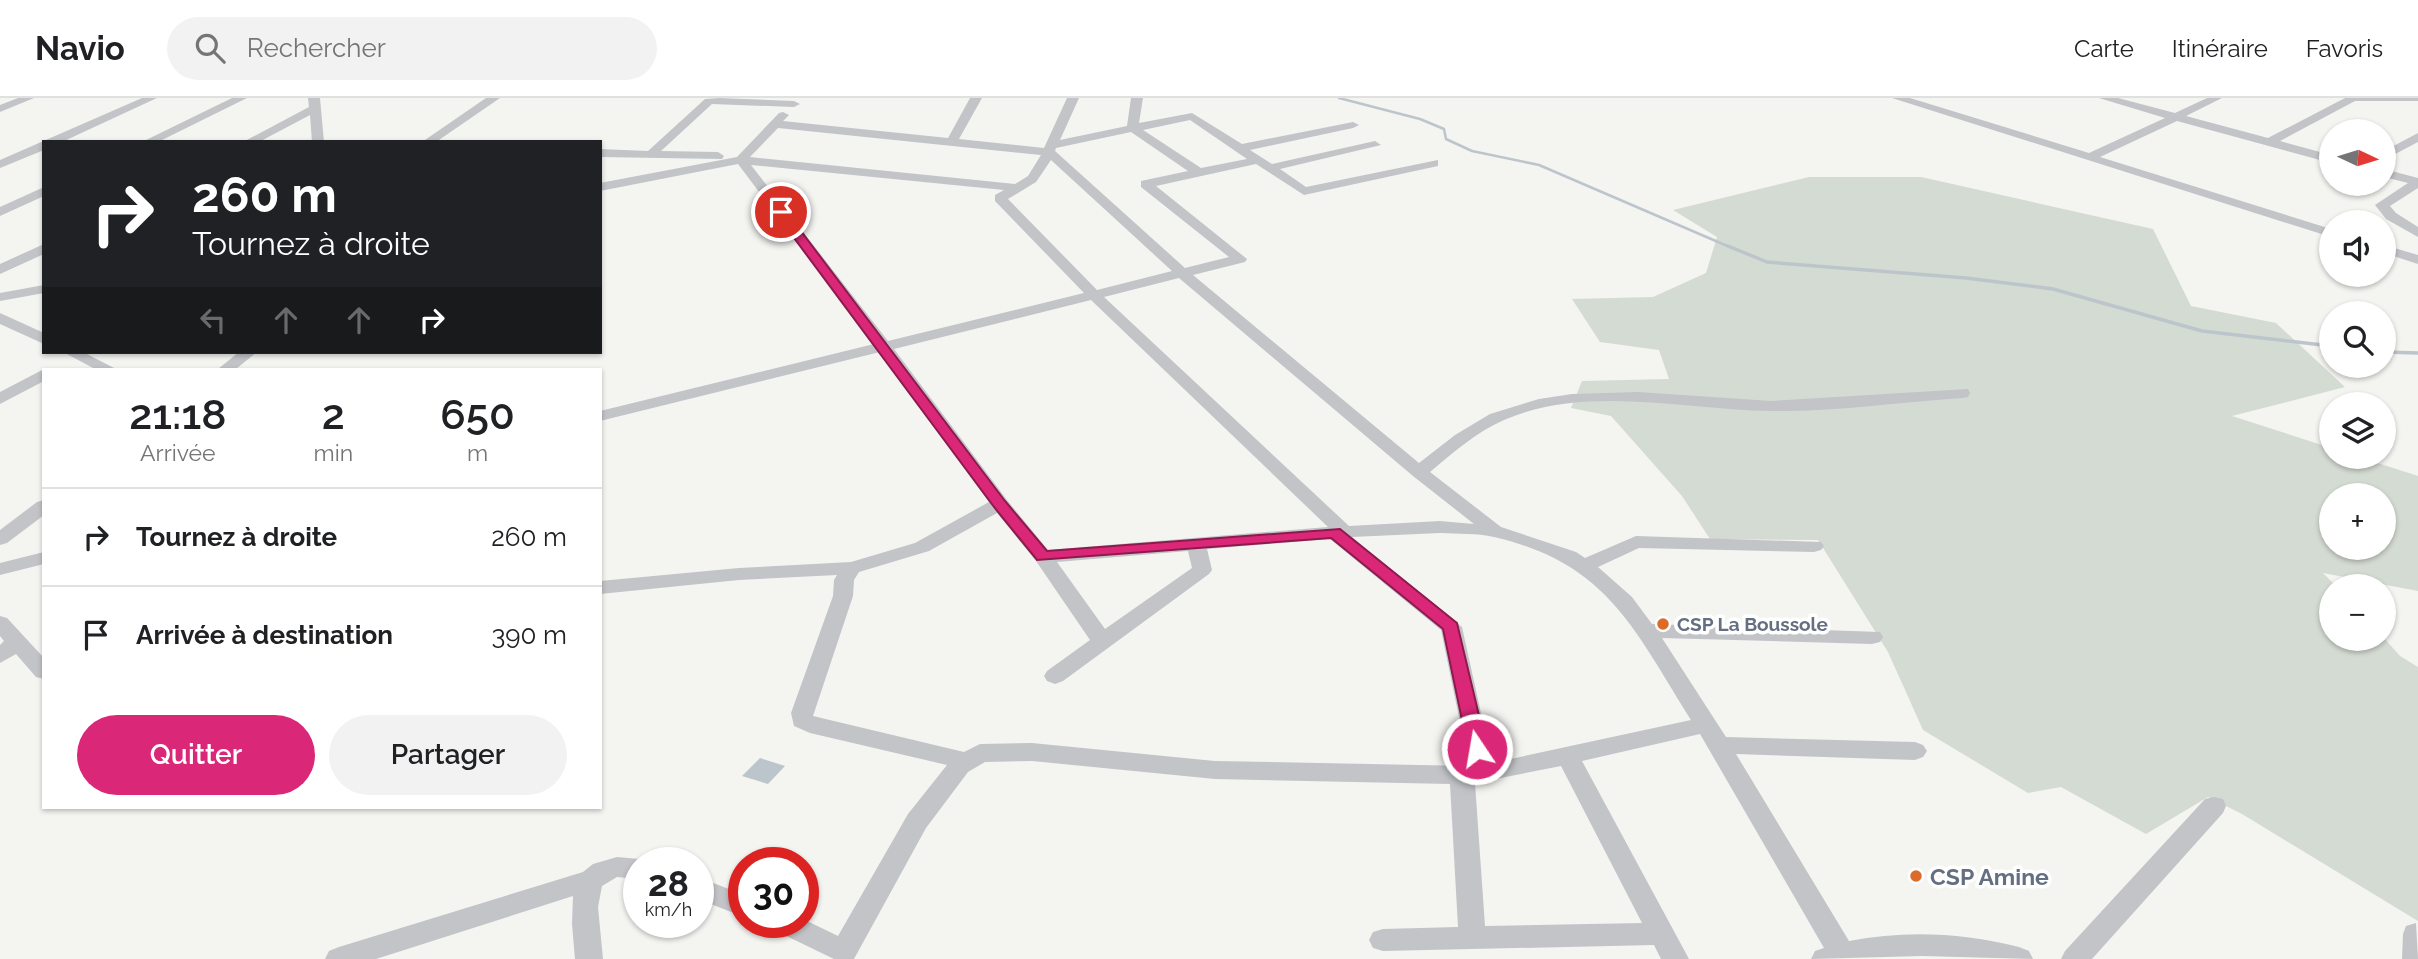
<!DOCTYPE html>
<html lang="fr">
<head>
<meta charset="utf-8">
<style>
	:root { --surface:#fff; --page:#f2f2f2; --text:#202124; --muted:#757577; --line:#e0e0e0; --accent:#db2777 }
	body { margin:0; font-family:Raleway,sans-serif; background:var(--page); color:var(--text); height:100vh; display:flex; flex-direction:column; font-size:26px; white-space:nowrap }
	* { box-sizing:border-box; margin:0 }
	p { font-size:23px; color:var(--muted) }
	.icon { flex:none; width:38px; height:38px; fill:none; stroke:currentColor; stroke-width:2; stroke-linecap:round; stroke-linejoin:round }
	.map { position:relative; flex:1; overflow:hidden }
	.sheet { position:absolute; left:42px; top:270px; width:560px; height:441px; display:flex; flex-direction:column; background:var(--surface); border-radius:0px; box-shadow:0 2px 5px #0004 }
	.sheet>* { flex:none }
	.guide { position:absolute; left:42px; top:42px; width:560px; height:214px; border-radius:0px; box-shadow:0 2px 5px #0004; background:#202124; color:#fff; overflow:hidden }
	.needle { width:46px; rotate:94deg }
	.fabs { position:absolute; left:2319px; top:21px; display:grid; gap:14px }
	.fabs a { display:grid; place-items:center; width:77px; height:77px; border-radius:50%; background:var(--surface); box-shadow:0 2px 5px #0004; font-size:35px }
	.speed { position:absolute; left:623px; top:749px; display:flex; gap:14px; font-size:35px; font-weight:700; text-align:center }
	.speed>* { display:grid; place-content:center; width:91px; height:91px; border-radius:50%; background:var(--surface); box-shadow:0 2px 5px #0004; line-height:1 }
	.speed small { font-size:18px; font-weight:400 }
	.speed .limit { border:10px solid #d22; background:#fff; color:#111 }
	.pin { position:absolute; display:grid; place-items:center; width:60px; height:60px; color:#fff; margin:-30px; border:4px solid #fff; border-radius:50%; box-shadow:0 2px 7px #0007 }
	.me { position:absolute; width:77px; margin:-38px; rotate:348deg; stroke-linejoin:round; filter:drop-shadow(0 0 5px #0008) }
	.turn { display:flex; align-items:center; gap:24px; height:147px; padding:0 35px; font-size:32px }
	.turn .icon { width:91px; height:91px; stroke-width:2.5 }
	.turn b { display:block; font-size:49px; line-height:60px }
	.lanes { display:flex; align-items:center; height:66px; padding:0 35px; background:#0003; justify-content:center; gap:35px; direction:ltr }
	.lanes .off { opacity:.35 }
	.eta { display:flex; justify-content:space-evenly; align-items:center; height:119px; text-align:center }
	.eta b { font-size:42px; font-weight:600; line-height:49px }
	.button { display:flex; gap:14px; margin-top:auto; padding:14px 35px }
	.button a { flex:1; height:80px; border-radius:42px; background:var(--accent); color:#fff; font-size:28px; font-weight:600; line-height:80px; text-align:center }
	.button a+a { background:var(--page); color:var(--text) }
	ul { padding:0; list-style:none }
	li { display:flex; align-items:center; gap:21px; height:98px; padding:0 35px; border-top:2px solid var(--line) }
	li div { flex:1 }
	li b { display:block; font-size:26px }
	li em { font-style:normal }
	header { display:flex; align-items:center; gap:42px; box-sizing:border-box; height:98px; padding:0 35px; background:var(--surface); border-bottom:2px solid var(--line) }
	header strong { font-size:33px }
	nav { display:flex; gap:38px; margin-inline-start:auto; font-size:24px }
	.search { width:490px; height:63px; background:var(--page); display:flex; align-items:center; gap:18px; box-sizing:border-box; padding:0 24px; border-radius:38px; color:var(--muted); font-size:26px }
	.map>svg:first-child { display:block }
</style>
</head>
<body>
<header>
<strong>Navio</strong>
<div class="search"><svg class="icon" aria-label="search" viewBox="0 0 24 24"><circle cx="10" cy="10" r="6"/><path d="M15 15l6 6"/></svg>Rechercher</div>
<nav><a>Carte</a><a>Itinéraire</a><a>Favoris</a></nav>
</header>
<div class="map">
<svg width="2418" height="861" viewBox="0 0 2418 861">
	<rect width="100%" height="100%" fill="#f4f4f1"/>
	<path fill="#d4dbd2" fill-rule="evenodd" d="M1809 79H1921L2153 131 2191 208 2276 225 2345 289 2232 318 2331 350V359H2359L2418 378V493L2323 475 2336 488H2331V541L2384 540 2400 558 2418 569V823L2242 716 2208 699 2146 736 2061 689 2028 695 1923 632 1888 554 1818 442 1710 441 1682 398 1611 318 1571 310 1582 283 1669 281 1659 252 1600 244 1572 201 1653 199 1706 175 1717 139 1673 112ZM2331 397H2384V450H2331Z"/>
	<path fill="#bdc5cc" d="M760 660 785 668 768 686 742 678Z"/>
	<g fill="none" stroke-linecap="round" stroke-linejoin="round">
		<path stroke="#bdc5cc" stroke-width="2.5" d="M1339 0 1420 21 1444 31 1446 41 1472 53 1539 67 1732 150"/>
		<path stroke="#bdc5cc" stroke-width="3.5" d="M1728 148 1767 164 1966 180 2053 191 2202 233 2331 248
			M2384 254 2418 255"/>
		<path fill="#c2c4c8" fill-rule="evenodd" d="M18 0H34L0 14V7Z
			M142 0H157L62 44H44V52L0 70V62Z
			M232 0H247L158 44H142Z
			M308 0H320L324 44H312L310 17 259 44H243L309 9Z
			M486 0H500L436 44H422Z
			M719 0 794 3 800 6 794 9 712 6 661 53 718 54 724 58 722 61 600 59V51L648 53 705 1Z
			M970 0H982L959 41 1044 50 1067 0H1079L1060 42 1127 28 1131 0H1143L1139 25 1192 15 1242 46 1353 24 1359 27 1353 30 1250 52 1272 66 1375 43 1381 47 1280 71 1306 89 1438 62V68L1304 97 1256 66 1156 88 1247 161 1245 164 1193 177 1419 365 1455 337 1490 316 1539 301 1572 296 1638 294 1771 303 1968 291 1970 295 1968 299 1962 300C1899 304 1835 314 1772 313 1685 312 1587 286 1504 322 1476 334 1453 355 1430 374L1501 429 1576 454 1585 460 1636 438 1821 444 1824 448 1821 452 1814 454 1639 450 1598 469 1632 499 1652 526 1880 534 1883 539 1880 544 1872 546 1662 540 1726 639 1915 644 1923 647 1927 653 1923 659 1915 662 1736 656 1849 843C1907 832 1962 835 2019 849L2029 853 2033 861 1922 858 1811 861 1815 853 1824 850 1700 636 1582 663 1689 861H1661L1654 847 1383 853 1373 850 1369 842 1373 834 1383 831 1458 829 1450 686 1215 681 1032 663 985 664 968 674 926 730 854 861H834L774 832 770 824H803V821L838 838 908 716 947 667 810 635 794 628 791 615 833 498 834 482 837 477 739 482 600 496V483L739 470 851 464 915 445 989 404 880 254 600 323V313L874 246 738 66 600 93V85L737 59 779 15 783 14 789 17 783 23 948 40ZM1190 22 1247 61 1201 70 1143 32ZM778 30 1041 57 1028 78 1015 86 750 59ZM1131 34 1188 73 1141 83V89L1229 159 1185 170 1055 53 1056 50ZM1051 62 1172 173 1097 192 1008 101 1036 84ZM751 67 1004 92 995 97V103L1084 195 888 243ZM1179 180 1413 378 1474 426 1440 423 1349 428 1104 199ZM1091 202 1328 429 1048 452 1007 402 894 251ZM997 415 1036 463 1090 542 1047 573 1044 578 1047 583 1055 586 1063 583 1209 476 1212 472 1207 451 1330 441 1441 532 1469 668 1215 663 1032 645 980 646 964 654 813 618 853 498 854 482 859 474 929 453ZM1440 435C1457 436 1477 435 1494 439 1607 465 1634 531 1691 622L1492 665 1462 529 1352 439ZM1188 453 1192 470 1105 531 1057 464ZM1561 668 1642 825 1485 828 1475 685Z
			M1892 0H1910L2089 55 2165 20 2099 0H2118L2175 15 2207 0H2222L2186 18 2268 40 2345 0H2418V3H2355L2280 43 2331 57V65L2177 23 2100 59 2331 131V139Z
			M2418 35V44L2384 62V53Z
			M2384 71 2418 80V90L2390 108 2396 115 2418 129V139L2386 121 2375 107 2408 85 2384 79Z
			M44 89V98L0 118V109Z
			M44 146V156L0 176V166Z
			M2384 147 2418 157V166L2384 155Z
			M44 187V195L0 203V195Z
			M0 215 44 235V246L0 226Z
			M63 254H83L116 271H95Z
			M239 254H257L236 271H218Z
			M44 271V283L0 306V294Z
			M44 402V417L7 445 0 447V432L37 404Z
			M44 454V466L0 477V465Z
			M0 518 7 520 44 560V581L36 579 16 556 0 565V547L4 543 0 538Z
			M2214 699 2223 701 2226 708 2223 715 2092 861H2061L2065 853 2205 701Z
			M617 759 639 761 649 765H639V781L617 779 602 788 598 809 603 861H575L572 826 573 798 376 861H325L329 853 339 849 583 774 593 766Z
			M698 779 744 797V819L698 801Z
			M2416 825 2418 861H2402L2403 836 2406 828Z"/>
	</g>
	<path fill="#db2777" stroke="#8e194d" stroke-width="2" d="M781 111 785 112 1005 403 1047 453 1340 431 1457 525 1487 651 1484 656H1471L1468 651 1443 531 1331 440 1037 462 994 409 777 117 776 114Z"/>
	<g fill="#dc6a29" stroke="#fff" stroke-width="2.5">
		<circle cx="1663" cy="526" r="7"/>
		<circle cx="1916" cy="778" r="7"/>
	</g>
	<g text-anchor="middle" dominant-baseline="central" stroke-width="7" stroke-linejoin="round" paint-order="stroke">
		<g font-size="19" font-weight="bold" fill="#647081" stroke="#fff" text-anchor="start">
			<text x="1677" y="526">CSP La Boussole</text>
		</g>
		<g font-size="23" font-weight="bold" fill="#647081" stroke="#fff" text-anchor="start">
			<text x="1930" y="778">CSP Amine</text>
		</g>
	</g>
</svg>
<div class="fabs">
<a><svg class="needle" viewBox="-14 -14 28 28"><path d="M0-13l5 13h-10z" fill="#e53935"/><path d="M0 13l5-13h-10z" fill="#757577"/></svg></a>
<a><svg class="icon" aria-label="sound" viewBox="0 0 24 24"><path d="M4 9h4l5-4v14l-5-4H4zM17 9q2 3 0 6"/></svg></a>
<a><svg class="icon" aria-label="search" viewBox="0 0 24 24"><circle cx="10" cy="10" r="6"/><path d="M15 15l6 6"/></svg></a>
<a><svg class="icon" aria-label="layers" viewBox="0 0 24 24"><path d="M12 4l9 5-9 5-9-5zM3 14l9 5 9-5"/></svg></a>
<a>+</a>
<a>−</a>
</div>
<div class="speed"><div>28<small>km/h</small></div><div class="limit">30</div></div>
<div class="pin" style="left:781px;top:114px;background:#d93025"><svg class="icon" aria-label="arrive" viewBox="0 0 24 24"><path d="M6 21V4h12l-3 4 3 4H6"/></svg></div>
<svg class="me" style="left:1477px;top:651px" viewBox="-20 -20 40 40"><circle r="17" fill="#db2777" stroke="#fff" stroke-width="3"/><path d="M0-11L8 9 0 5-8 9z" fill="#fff"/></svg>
<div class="guide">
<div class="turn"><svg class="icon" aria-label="right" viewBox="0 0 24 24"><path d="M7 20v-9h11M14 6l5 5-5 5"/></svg><div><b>260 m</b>Tournez à droite</div></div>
<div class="lanes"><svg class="icon off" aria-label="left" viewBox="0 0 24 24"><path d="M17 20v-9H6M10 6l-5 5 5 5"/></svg><svg class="icon off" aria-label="ahead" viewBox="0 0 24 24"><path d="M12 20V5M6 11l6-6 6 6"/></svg><svg class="icon off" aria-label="ahead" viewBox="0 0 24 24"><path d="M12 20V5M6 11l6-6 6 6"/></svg><svg class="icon" aria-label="right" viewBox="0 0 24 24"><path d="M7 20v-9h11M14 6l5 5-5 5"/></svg></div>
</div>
<section class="sheet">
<div class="eta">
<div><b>21:18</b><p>Arrivée</p></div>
<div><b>2</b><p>min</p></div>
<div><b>650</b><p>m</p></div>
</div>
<ul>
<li><svg class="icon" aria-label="right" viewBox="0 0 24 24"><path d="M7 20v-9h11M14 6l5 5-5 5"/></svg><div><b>Tournez à droite</b></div><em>260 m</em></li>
<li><svg class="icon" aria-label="arrive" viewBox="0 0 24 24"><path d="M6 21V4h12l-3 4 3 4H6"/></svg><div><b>Arrivée à destination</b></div><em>390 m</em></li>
</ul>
<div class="button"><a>Quitter</a><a>Partager</a></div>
</section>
</div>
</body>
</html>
